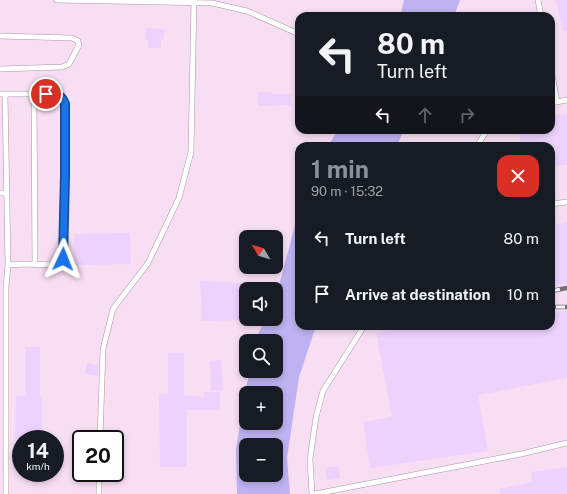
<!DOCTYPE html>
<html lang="en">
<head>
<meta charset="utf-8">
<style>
	:root { --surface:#171b24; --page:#20242c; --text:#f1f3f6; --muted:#9ea1a6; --accent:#8c9099 }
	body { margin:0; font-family:"Public Sans",sans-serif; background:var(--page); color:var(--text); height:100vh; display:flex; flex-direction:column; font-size:15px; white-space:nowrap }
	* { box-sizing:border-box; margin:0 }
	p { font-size:13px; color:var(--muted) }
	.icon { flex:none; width:22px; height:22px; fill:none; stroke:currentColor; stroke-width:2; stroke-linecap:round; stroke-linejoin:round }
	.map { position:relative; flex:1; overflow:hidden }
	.drawer { position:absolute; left:295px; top:142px; width:260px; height:188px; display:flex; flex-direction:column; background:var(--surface); border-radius:12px; box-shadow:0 2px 6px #0003 }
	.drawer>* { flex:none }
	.hud { position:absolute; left:295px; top:12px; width:260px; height:122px; border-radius:12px; box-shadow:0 2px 6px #0003; background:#171b24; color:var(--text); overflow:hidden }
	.needle { width:26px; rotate:308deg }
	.buttons { position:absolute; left:239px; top:230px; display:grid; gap:8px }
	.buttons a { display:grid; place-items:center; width:44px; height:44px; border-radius:8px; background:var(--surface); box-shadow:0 2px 6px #0003; font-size:20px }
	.speed { position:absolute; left:12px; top:430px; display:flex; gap:8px; font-size:20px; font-weight:700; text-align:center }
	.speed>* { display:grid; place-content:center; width:52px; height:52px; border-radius:50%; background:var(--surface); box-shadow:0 2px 6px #0003; line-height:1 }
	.speed small { font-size:10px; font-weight:400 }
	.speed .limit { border:2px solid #111; border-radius:6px; background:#fff; color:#111 }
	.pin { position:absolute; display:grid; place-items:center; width:34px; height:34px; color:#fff; margin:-17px; border:2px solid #fff; border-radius:50%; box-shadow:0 1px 4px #0007 }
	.me { position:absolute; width:44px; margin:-22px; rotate:2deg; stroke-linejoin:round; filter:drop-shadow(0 0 3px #0008) }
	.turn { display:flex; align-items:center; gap:14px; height:84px; padding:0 16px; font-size:18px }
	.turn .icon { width:52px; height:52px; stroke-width:2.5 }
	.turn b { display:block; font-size:28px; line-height:34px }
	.lanes { display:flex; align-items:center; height:38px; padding:0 16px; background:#0003; justify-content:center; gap:20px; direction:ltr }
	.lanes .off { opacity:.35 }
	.round { display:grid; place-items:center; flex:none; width:42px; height:42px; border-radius:12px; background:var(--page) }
	.summary { display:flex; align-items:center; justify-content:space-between; height:68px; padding:0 16px }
	h1 { font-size:24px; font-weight:700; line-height:30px; color:var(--accent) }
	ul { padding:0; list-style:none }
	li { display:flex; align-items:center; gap:12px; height:56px; padding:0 16px }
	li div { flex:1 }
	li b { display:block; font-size:15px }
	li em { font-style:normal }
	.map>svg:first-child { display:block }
</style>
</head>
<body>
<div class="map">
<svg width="567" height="494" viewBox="0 0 567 494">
	<rect width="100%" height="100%" fill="#ffecfb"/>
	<path fill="#f8def3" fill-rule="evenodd" d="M0 0H567V494H0ZM299 16H551V130H299ZM299 146H551V326H299ZM246 237H276V267H246ZM246 289H276V319H246ZM246 341H276V371H246ZM246 393H276V423H246ZM21 439H55V473H21ZM81 439H115V473H81ZM246 445H276V475H246Z"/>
	<path fill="#beb2f2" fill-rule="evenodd" d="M404 0H460L454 16H400Z
		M338 130H404L397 146H328Z
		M299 210V326H316L299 377 287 458 290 494H237L236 450 245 391 250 371H276V341H257L258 334 266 319H276V297ZM246 393H276V423H246ZM246 445H276V475H246Z"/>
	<path fill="#edd1fe" d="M556 0H567V31H563Z
		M146 28 164 29V39H161V48H148V39H145Z
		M258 92H271V94H291V105L258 106Z
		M567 114V165L551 166V146H521L518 130H551V116Z
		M567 222V284L551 286V225Z
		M130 233 131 264 74 265V234Z
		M200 281 246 283V320L202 321Z
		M567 311V378L478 395 488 451 370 468 363 422 392 417 376 333 420 326H551V312Z
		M25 347H40V397H42V439H15L16 396H25Z
		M168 353H184V395L204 397V392H220V410H187V467H160L159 394H168Z
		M221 360 223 390 211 391 210 361Z
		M87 363 98 365V376L85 374Z
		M338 466 340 478 327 480 325 468Z
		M567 467V494H500L499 489 532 482 531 472Z"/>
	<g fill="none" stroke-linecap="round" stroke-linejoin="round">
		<g stroke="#a896a5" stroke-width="6">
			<path id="lane" d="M56 0 212 3 247 11 299 34
				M538 0 541 16
				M0 36 72 38 78 41 79 45 69 64 62 67 0 69
				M551 69 557 102
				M0 94H58L63 98 65 104V175L63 259 61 263 57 265 26 264 8 265 6 286V494
				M5 94 8 265
				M34 94 35 265
				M551 103 567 100
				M477 146 487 130
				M0 193H7
				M551 204 567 202
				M100 439 103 349 113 309 148 263 179 198 191 152 194 0
				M99 494V473
				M312 494 310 459 316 417 323 391 364 326
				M315 494 521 454 567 443"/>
		</g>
		<use href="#lane" stroke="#fff" stroke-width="5"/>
		<g stroke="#786d75" stroke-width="4.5">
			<path id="rail" d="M551 291 567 288
				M556 307H567"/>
		</g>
		<use href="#rail" stroke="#fff" stroke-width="3" stroke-dasharray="9" stroke-linecap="butt"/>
	</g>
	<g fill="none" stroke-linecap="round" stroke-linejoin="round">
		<g stroke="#114b97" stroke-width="10">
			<path id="route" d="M46 94C56 94 61 93 65 104V175L63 259"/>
		</g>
		<use href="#route" stroke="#1a73e8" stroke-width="7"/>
	</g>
</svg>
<div class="buttons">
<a><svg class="needle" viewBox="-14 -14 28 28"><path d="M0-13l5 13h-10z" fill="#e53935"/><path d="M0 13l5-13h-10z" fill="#9ea1a6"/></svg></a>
<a><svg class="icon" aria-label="sound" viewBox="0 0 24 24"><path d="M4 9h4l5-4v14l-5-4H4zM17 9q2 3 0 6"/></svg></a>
<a><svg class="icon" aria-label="search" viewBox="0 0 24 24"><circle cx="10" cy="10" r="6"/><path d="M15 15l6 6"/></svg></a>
<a>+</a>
<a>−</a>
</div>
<div class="speed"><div>14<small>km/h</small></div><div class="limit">20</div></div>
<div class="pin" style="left:46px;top:94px;background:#d93025"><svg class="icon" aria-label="arrive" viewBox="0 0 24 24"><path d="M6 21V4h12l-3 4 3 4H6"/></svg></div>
<svg class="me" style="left:63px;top:259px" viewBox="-20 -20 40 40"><path d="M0-17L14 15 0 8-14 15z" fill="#1a73e8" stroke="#fff" stroke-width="4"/></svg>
<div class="hud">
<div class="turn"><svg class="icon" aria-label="left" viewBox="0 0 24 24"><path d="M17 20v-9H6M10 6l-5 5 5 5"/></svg><div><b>80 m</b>Turn left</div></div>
<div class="lanes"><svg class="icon" aria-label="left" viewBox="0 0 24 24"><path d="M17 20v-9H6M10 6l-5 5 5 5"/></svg><svg class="icon off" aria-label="ahead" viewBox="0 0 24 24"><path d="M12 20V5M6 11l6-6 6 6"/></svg><svg class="icon off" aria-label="right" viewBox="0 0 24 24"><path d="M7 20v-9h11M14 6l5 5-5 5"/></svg></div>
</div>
<section class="drawer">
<div class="summary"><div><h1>1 min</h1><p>90 m · 15:32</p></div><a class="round" style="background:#d93025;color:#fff"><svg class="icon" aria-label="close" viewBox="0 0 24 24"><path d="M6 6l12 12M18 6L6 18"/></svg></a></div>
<ul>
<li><svg class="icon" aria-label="left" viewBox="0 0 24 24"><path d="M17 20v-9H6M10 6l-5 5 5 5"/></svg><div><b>Turn left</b></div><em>80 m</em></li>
<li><svg class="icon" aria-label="arrive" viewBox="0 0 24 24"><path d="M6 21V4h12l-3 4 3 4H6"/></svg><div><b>Arrive at destination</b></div><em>10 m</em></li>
</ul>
</section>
</div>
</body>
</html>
